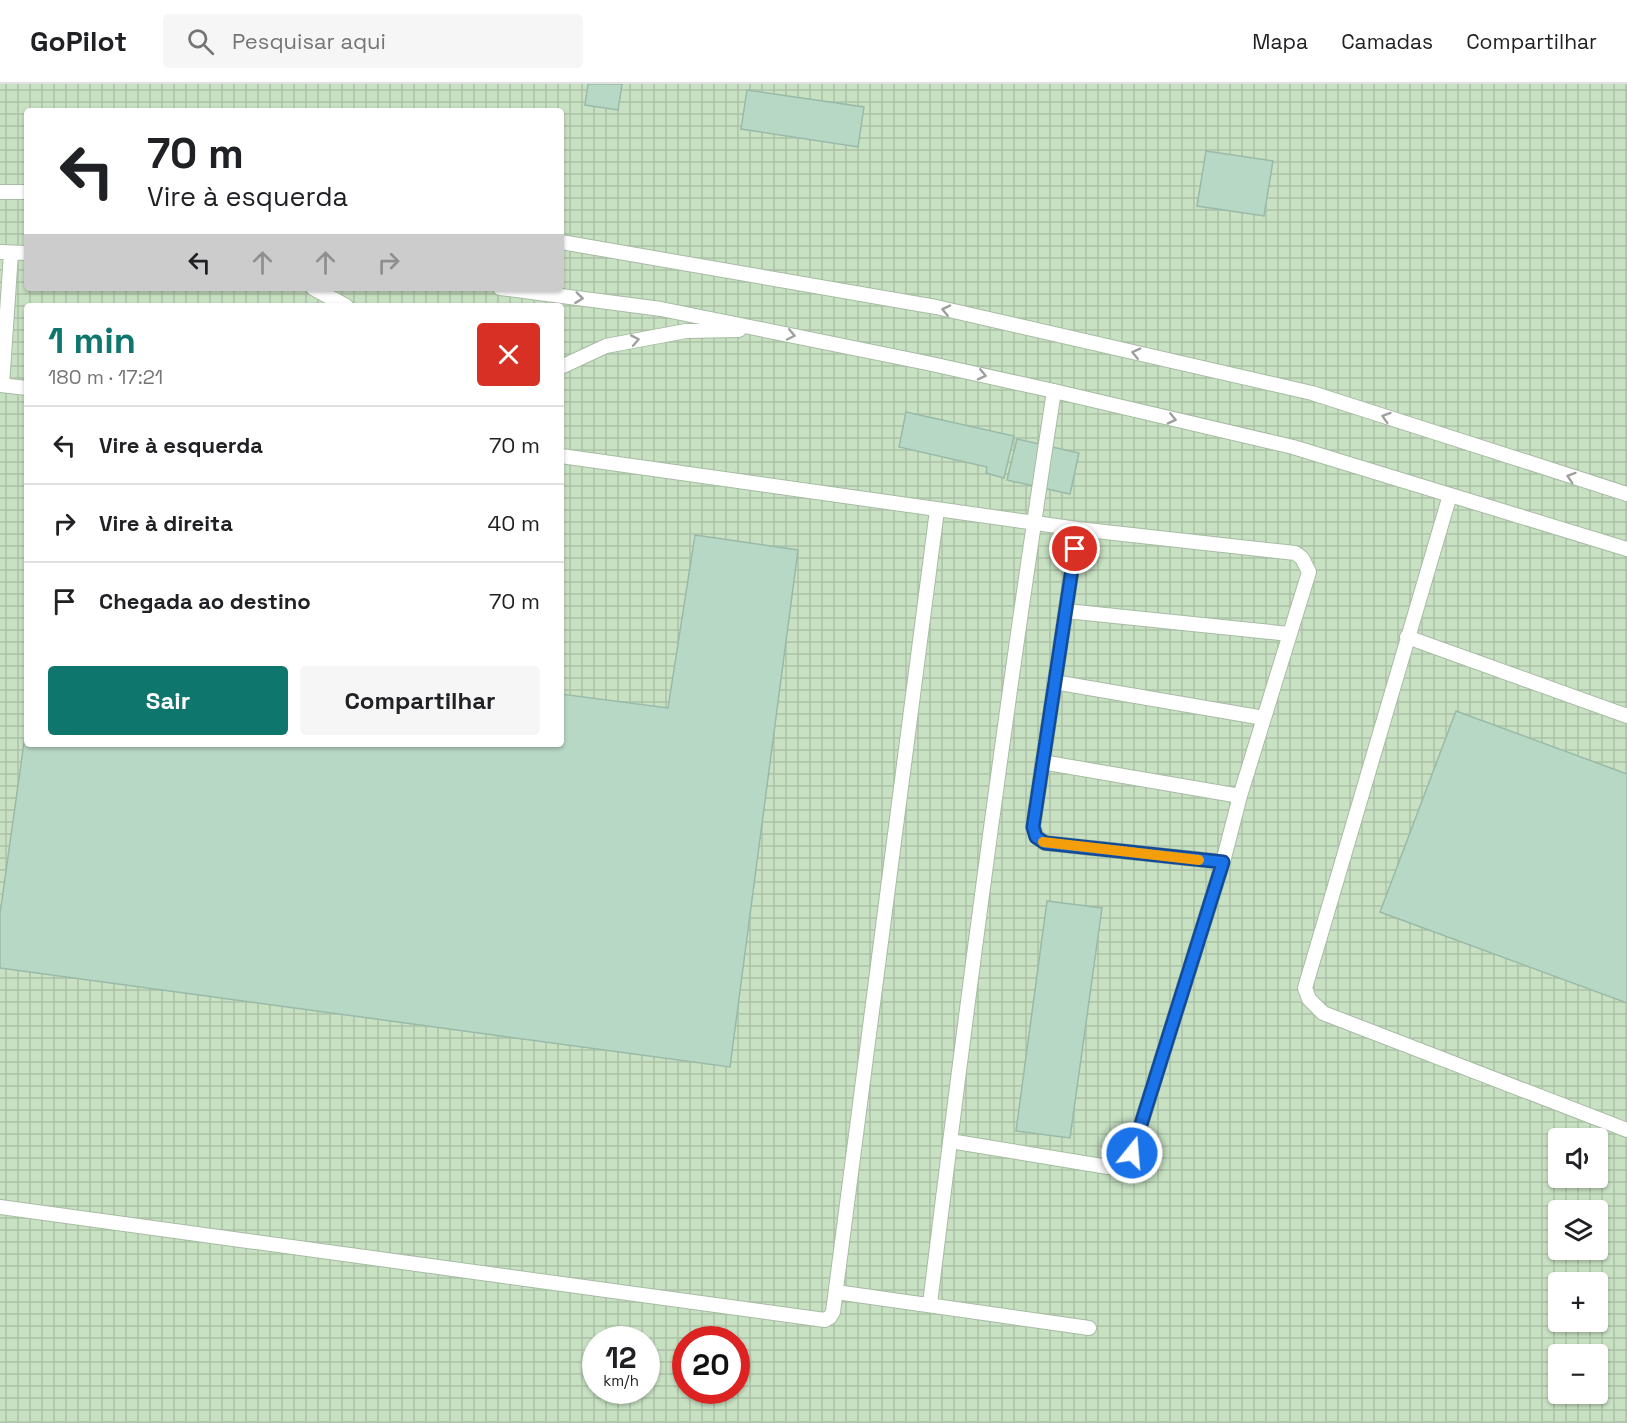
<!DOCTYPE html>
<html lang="pt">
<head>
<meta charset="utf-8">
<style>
	:root { --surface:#fff; --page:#f6f6f6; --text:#202124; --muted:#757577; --line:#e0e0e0; --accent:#0f766e }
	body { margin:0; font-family:"Space Grotesk",sans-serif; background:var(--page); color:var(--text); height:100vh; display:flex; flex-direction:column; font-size:22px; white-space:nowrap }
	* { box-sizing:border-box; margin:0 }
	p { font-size:20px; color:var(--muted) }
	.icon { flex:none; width:33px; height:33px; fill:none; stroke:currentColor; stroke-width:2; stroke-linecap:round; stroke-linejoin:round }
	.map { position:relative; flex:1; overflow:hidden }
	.panel { position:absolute; left:24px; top:219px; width:540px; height:444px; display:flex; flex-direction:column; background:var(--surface); border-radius:6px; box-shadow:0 2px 4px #0004 }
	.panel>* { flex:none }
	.banner { position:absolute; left:24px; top:24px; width:540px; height:183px; border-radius:6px; box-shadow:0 2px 4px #0004; background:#fff; color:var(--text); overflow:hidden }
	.controls { position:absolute; left:1548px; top:1044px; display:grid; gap:12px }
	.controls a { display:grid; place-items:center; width:60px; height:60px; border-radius:6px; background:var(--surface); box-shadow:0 2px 4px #0004; font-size:30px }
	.speed { position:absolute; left:582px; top:1242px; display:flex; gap:12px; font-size:30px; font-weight:700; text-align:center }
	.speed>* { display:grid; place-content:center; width:78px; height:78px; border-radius:50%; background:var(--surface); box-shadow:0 2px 4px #0004; line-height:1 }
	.speed small { font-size:15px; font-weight:400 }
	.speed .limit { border:9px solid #d22; background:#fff; color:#111 }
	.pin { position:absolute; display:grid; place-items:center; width:51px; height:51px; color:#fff; margin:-26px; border:3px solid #fff; border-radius:50%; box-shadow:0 2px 6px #0007 }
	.me { position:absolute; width:66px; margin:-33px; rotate:17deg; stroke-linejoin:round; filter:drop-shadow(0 0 4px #0008) }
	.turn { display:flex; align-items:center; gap:21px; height:126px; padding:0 24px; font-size:27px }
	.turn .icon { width:78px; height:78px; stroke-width:2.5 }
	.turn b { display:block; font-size:42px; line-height:51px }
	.lanes { display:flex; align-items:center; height:57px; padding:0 24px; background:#0003; justify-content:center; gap:30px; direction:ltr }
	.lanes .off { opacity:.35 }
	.round { display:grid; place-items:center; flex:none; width:63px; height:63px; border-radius:6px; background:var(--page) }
	.headline { display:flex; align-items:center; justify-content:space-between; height:102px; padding:0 24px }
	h1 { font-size:36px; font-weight:800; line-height:45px; color:var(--accent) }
	.primary-button { display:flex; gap:12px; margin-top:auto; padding:12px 24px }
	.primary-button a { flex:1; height:69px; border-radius:6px; background:var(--accent); color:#fff; font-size:24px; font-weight:800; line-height:69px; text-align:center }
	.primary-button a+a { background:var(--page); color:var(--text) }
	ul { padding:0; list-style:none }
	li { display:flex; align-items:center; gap:18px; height:78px; padding:0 24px; border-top:2px solid var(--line) }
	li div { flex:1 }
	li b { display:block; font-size:22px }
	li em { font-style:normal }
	header { display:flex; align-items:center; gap:36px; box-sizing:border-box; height:84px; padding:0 30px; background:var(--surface); border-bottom:2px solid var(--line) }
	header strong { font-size:28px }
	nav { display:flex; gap:33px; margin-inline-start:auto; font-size:21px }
	.search { width:420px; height:54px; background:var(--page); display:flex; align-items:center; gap:15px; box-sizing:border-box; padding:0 21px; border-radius:6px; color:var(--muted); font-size:22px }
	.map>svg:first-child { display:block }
</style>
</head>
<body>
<header>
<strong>GoPilot</strong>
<div class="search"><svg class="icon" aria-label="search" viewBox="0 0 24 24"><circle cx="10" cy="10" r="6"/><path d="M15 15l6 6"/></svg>Pesquisar aqui</div>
<nav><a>Mapa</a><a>Camadas</a><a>Compartilhar</a></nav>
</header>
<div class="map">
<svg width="1627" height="1339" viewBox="0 0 1627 1339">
	<defs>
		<pattern id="industrial-grid" width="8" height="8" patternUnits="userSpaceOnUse" patternTransform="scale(1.5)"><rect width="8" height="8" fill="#c7e1c2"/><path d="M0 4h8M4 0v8" fill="none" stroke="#abc1a7"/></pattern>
	</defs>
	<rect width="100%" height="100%" fill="#d8eed3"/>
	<path fill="url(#industrial-grid)" fill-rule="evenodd" d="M0 0H1627V1339H0ZM27 27H561V204H27ZM27 222H561V660H27ZM1558 1054H1598V1094H1558ZM1558 1126H1598V1166H1558ZM1558 1198H1598V1238H1558ZM596 1256H646V1306H596ZM686 1256H736V1306H686ZM1558 1270H1598V1310H1558Z"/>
	<path fill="#b8d8c6" stroke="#9abaa9" stroke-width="1.5" d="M588 0H622L618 26 585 21Z
		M747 6 864 23 858 63 741 45Z
		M1206 67 1273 77 1264 132 1197 122Z
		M906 328 1014 352 1004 394 986 389 987 383 899 363Z
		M1017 355 1079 369 1070 410 1007 396Z
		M695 451 798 466 730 983 0 884V830L27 637V660H561V610L668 624Z
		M1456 627 1627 690V919L1380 828Z
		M1047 817 1102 824 1070 1054 1016 1047Z"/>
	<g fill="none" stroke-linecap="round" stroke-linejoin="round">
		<g stroke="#a7bca3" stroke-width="16">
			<path id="lane" d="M0 108H27
				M561 158 936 223 1312 309 1627 410
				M0 168 27 169
				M313 204 346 222
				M500 204 661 225 927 279 1054 307 1293 363 1627 465
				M561 283 606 262 686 247 739 246
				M0 301 27 304
				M2 301 11 169
				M561 372 1078 445
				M1450 411 1305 904 1309 915 1323 929 1627 1046
				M1066 527 1290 550
				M1407 553 1627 632
				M1054 598 1264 634
				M1042 678 1240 712
				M950 1057 1108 1083 1124 1078 1132 1069 1223 778 1240 712 1309 488 1302 474 1295 469 1078 445 1033 743 1037 753 1045 759 1223 778
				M0 1123 825 1236 830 1233 833 1228 937 426
				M836 1208 1089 1244
				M930 1220C967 916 1007 611 1054 307"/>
		</g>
		<use href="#lane" stroke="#fff" stroke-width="14"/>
	</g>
	<defs><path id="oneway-chevron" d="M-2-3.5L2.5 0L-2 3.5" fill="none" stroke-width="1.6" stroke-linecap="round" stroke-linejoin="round" transform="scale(1.5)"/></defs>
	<g stroke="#9da19c">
		<use href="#oneway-chevron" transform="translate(579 214) rotate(7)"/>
		<use href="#oneway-chevron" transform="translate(946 226) rotate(-167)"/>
		<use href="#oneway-chevron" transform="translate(791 251) rotate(12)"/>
		<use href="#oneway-chevron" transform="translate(635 256) rotate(-11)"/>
		<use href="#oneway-chevron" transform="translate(1136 269) rotate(-167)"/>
		<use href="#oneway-chevron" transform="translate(982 291) rotate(13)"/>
		<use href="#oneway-chevron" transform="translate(1386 333) rotate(-162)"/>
		<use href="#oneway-chevron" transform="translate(1172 335) rotate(13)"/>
		<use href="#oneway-chevron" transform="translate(1571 393) rotate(-162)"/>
	</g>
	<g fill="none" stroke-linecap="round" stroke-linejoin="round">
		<g stroke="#114b97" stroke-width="15">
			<path id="route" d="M1075 465 1033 743 1036 753 1045 759 1223 778 1132 1069"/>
		</g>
		<use href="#route" stroke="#1a73e8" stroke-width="10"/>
		<path stroke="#f59e0b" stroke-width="10" d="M1043 758 1199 776"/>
	</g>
</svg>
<div class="controls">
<a><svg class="icon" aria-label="sound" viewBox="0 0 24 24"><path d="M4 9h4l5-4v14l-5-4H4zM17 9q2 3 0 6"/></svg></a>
<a><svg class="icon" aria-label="layers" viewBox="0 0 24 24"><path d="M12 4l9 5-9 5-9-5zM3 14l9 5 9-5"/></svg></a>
<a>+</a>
<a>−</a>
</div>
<div class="speed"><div>12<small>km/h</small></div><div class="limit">20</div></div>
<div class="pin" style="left:1075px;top:465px;background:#d93025"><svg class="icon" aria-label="arrive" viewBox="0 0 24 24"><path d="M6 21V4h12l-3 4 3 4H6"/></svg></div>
<svg class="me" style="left:1132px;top:1069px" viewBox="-20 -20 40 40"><circle r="17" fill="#1a73e8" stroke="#fff" stroke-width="3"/><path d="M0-11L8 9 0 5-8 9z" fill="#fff"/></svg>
<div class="banner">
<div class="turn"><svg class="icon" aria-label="left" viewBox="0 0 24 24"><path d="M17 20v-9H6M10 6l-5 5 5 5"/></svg><div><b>70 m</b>Vire à esquerda</div></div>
<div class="lanes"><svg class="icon" aria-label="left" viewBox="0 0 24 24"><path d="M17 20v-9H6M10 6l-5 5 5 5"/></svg><svg class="icon off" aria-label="ahead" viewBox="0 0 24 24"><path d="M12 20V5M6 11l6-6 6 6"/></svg><svg class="icon off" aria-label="ahead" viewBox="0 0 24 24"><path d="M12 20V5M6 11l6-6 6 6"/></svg><svg class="icon off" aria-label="right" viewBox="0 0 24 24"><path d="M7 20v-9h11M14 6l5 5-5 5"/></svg></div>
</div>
<section class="panel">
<div class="headline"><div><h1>1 min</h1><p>180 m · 17:21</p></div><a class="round" style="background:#d93025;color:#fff"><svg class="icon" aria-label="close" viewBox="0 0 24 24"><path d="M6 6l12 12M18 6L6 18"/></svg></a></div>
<ul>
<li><svg class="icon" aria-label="left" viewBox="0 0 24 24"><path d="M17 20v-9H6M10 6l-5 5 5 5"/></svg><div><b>Vire à esquerda</b></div><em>70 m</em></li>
<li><svg class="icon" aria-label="right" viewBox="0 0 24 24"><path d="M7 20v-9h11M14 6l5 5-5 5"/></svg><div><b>Vire à direita</b></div><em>40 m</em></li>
<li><svg class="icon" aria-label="arrive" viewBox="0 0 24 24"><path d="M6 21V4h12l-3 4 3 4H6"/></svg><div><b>Chegada ao destino</b></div><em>70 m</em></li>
</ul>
<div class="primary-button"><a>Sair</a><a>Compartilhar</a></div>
</section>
</div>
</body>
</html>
